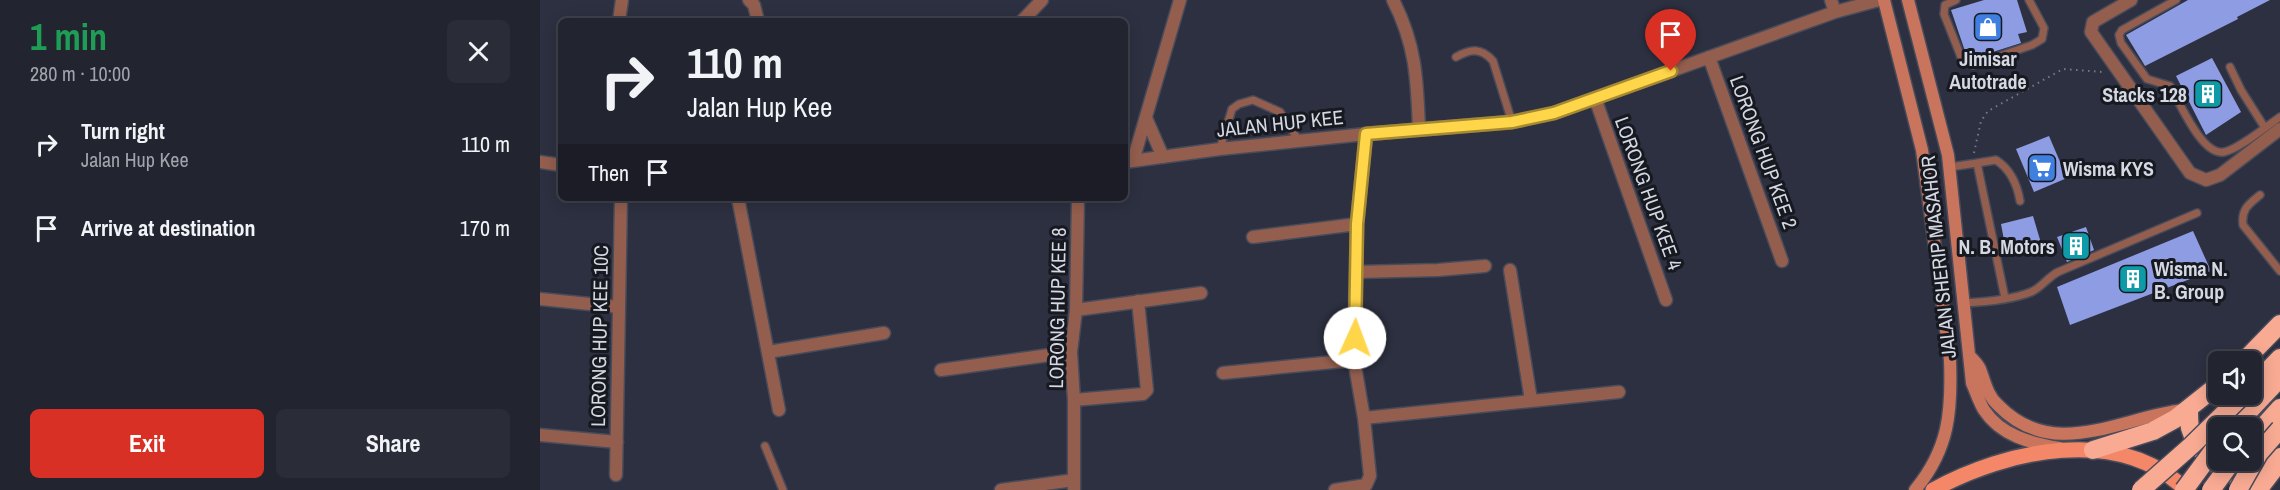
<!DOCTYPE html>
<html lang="en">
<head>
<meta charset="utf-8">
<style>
	:root { --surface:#222430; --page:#2a2c38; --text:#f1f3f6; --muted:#a2a4ab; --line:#3f414c; --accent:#d93025 }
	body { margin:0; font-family:"Archivo Narrow",sans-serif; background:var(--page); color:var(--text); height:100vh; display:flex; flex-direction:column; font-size:22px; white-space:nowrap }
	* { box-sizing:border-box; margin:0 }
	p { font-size:20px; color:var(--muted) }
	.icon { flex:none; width:33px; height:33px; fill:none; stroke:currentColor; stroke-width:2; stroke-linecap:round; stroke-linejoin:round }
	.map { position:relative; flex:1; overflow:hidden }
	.details { display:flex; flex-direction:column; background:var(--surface); width:540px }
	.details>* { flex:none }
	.banner { position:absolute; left:18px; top:18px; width:570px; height:183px; border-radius:9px; box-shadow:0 3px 15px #0003,0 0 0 2px var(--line); background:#222430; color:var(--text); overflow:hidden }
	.buttons { position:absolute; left:1668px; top:351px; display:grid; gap:12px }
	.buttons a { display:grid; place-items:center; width:54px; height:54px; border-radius:9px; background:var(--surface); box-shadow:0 3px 15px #0003,0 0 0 2px var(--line); font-size:30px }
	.pin { position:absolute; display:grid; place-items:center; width:51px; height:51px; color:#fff; margin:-62px -26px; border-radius:50% 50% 50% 0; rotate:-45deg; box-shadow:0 0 6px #0007 }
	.pin .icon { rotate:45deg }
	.me { position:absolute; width:66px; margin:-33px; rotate:2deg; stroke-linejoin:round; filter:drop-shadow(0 0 4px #0008) }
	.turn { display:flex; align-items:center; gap:21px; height:126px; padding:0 30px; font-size:27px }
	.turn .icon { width:78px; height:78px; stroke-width:2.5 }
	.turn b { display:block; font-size:42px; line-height:51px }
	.then { display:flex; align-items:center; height:57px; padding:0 30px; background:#0003; gap:12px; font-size:22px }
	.round { display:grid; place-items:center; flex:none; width:63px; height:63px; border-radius:9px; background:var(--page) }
	.summary { display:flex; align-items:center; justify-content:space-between; height:102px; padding:0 30px }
	h1 { font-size:36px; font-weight:700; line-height:45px; color:#1e9e55 }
	.primary-button { display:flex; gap:12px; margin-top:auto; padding:12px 30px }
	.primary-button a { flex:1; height:69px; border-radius:9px; background:var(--accent); color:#fff; font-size:24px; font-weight:700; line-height:69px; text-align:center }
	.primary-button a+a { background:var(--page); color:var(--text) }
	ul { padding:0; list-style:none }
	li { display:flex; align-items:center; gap:18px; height:84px; padding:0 30px }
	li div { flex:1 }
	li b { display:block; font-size:22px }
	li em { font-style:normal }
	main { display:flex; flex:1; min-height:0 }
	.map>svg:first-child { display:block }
</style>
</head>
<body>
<main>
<section class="details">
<div class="summary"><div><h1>1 min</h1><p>280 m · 10:00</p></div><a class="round"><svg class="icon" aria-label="close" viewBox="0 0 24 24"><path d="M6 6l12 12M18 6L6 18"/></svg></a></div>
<ul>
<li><svg class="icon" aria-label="right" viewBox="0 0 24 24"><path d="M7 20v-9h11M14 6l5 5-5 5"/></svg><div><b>Turn right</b><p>Jalan Hup Kee</p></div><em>110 m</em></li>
<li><svg class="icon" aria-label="arrive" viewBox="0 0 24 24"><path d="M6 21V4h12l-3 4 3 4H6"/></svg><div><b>Arrive at destination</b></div><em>170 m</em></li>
</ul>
<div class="primary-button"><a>Exit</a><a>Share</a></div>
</section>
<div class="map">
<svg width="1740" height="490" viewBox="0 0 1740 490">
	<rect width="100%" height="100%" fill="#2d3040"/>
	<path fill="#8e9de3" d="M1444 0H1477L1487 32 1478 34 1481 43 1431 59 1427 57 1411 10Z
		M1648 0H1730L1697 17 1698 19 1605 66 1586 35Z
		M1672 58 1701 112 1666 135 1636 76Z
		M1509 136 1527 178 1494 192 1476 149Z
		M1493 216 1501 243 1466 251 1461 224Z
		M1546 227 1554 250 1527 262 1517 237Z
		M1653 231 1671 271 1530 325 1517 287Z"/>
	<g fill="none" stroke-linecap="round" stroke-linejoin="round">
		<g stroke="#484b5a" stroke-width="10">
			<path id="lane" d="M1416 0 1405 5 1404 14 1423 62 1433 65 1492 45 1502 39 1504 28 1489 0
				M1636 0 1582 30 1579 35 1581 43 1607 79 1630 86C1640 103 1662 156 1684 152 1699 149 1727 126 1740 117
				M916 57C930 49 941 47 953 61L972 122
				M1690 67 1701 90 1725 128
				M680 149 692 109 699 104 713 100 740 112 759 141
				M1437 163 1456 160C1470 169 1477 183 1480 201
				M1410 167 1437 163 1465 298
				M1720 195C1709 204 1701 209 1703 225L1740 271
				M1424 303C1445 302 1471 300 1491 292 1501 288 1508 277 1518 272L1657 213
				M225 446 243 490"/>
		</g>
		<g stroke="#484b5a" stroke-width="15">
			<path id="street" d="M209 0 214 5 218 21
				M853 0C876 45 877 79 879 128
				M1291 0 1295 12
				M1591 0 1553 22 1551 32 1650 173 1666 180 1680 175 1740 129
				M79 21 82 0
				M482 21 502 0
				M1169 57 1242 261
				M1055 98 1126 300
				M606 118 623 157
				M593 161 640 0
				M0 162 21 165
				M585 162 680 149 826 134 972 122 1014 113 1295 12 1339 0
				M198 198 239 410
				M713 237 817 224
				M970 270 991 400
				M817 272 898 270 945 266
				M0 299 79 307
				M536 310 661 293
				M228 352 344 333
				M401 370 531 352
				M683 373 814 360
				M534 400 603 394 607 390 598 301
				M824 418 1079 392
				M0 435 77 442
				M76 475 81 198
				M461 490 534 480
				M534 490V400L531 352 536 310 538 198
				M795 490 826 485 830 476 824 418 814 360 817 224 826 134"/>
		</g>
		<g stroke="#484b5a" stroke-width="15">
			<path id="secondary" d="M1344 0 1382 150 1410 360C1412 412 1409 449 1375 490
				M1368 0 1408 155 1432 383C1436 392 1439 402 1444 410 1461 436 1491 443 1519 448
				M1429 355C1432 359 1438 364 1440 369 1445 382 1447 395 1458 405 1513 462 1579 418 1643 410"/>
		</g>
		<g stroke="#484b5a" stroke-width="18">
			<path id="primary" d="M1393 490C1466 450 1579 424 1646 490"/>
		</g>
		<g stroke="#484b5a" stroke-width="21">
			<path id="highway" d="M1703 362 1740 324
				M1712 387 1740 358
				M1649 409C1649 415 1649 422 1650 428 1655 447 1681 477 1703 475 1717 473 1728 465 1740 457
				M1693 428 1740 378
				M1712 439 1740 408
				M1553 450 1613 431 1635 419 1678 385
				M1718 490 1737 465"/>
		</g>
		<path stroke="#777a88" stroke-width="2" stroke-dasharray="1.5 4.5" stroke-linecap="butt" d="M1434 153 1441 121 1448 111 1523 69 1563 72"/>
		<use href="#lane" stroke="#935e4e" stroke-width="7"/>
		<use href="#street" stroke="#935e4e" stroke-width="12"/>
		<use href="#secondary" stroke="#c9755d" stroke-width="12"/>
		<use href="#primary" stroke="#f38767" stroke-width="15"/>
		<use href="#highway" stroke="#f8aa93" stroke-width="18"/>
		<g stroke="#484b5a" stroke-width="21" stroke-linecap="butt">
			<path id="highway-bridge" d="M1601 490 1652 445 1704 394
				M1644 490 1678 444
				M1671 490 1693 460
				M1698 490 1719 453 1740 429"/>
		</g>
		<use href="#highway-bridge" stroke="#f8aa93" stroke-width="18"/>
	</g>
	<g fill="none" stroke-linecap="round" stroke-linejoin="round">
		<g stroke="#a68a30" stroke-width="15">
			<path id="route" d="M815 338 817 224 826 134 972 122 1014 113 1131 71"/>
		</g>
		<use href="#route" stroke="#ffd54a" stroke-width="10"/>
	</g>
	<defs>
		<g id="shop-square" transform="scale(1.5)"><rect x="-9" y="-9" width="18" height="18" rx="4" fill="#3f7fe0" stroke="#171920"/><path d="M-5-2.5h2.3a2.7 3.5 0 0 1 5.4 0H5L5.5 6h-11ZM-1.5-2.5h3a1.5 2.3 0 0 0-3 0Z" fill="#fff"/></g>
		<g id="building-square" transform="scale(1.5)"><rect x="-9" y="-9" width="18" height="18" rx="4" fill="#0f9aa8" stroke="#171920"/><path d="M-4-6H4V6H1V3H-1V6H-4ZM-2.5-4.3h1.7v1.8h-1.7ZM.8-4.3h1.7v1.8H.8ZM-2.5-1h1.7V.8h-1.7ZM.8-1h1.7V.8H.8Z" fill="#fff"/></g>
		<g id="supermarket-square" transform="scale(1.5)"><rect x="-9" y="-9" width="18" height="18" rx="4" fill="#3f7fe0" stroke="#171920"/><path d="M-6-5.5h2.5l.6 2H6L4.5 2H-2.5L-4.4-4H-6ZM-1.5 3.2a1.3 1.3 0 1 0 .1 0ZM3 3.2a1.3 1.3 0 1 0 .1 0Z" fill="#fff"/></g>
	</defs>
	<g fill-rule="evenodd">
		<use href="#shop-square" x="1448" y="27"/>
		<use href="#building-square" x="1668" y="94"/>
		<use href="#supermarket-square" x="1502" y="168"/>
		<use href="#building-square" x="1536" y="246"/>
		<use href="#building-square" x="1593" y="279"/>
	</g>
	<g text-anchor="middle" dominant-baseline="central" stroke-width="6" stroke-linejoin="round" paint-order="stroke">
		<g font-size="20" font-weight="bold" fill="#d5d8e2" stroke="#171920" text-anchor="end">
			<text x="1448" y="58" text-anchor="middle">Jimisar<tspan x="1448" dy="23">Autotrade</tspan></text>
			<text x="1647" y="94">Stacks 128</text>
			<text x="1523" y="168" text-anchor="start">Wisma KYS</text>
			<text x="1515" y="246">N. B. Motors</text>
			<text x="1614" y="268" text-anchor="start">Wisma N.<tspan x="1614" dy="23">B. Group</tspan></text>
		</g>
		<g font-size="20" fill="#d5d8e2" stroke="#171920">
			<text transform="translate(740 123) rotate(-6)">JALAN HUP KEE</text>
			<text transform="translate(1224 152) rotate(70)">LORONG HUP KEE 2</text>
			<text transform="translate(1109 193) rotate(70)">LORONG HUP KEE 4</text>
			<text transform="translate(1398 257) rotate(-96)">JALAN SHERIP MASAHOR</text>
			<text transform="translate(517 308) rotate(-89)">LORONG HUP KEE 8</text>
			<text transform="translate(59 336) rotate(-89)">LORONG HUP KEE 10C</text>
		</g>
	</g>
</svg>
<div class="buttons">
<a><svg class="icon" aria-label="sound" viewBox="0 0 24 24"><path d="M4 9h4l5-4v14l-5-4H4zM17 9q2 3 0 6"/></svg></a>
<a><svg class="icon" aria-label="search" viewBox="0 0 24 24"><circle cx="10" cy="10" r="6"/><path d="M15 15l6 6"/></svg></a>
</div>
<div class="pin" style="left:1131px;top:71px;background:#d93025"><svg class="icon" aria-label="arrive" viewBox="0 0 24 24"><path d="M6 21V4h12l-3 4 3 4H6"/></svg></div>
<svg class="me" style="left:815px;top:338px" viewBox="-20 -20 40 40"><circle r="19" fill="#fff"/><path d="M0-13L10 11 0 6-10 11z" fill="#ffd54a"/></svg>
<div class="banner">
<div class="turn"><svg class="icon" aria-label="right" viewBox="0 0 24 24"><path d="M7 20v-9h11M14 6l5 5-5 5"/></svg><div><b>110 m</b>Jalan Hup Kee</div></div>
<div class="then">Then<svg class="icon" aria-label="arrive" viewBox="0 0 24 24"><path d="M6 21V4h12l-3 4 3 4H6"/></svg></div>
</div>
</div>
</main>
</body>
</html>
